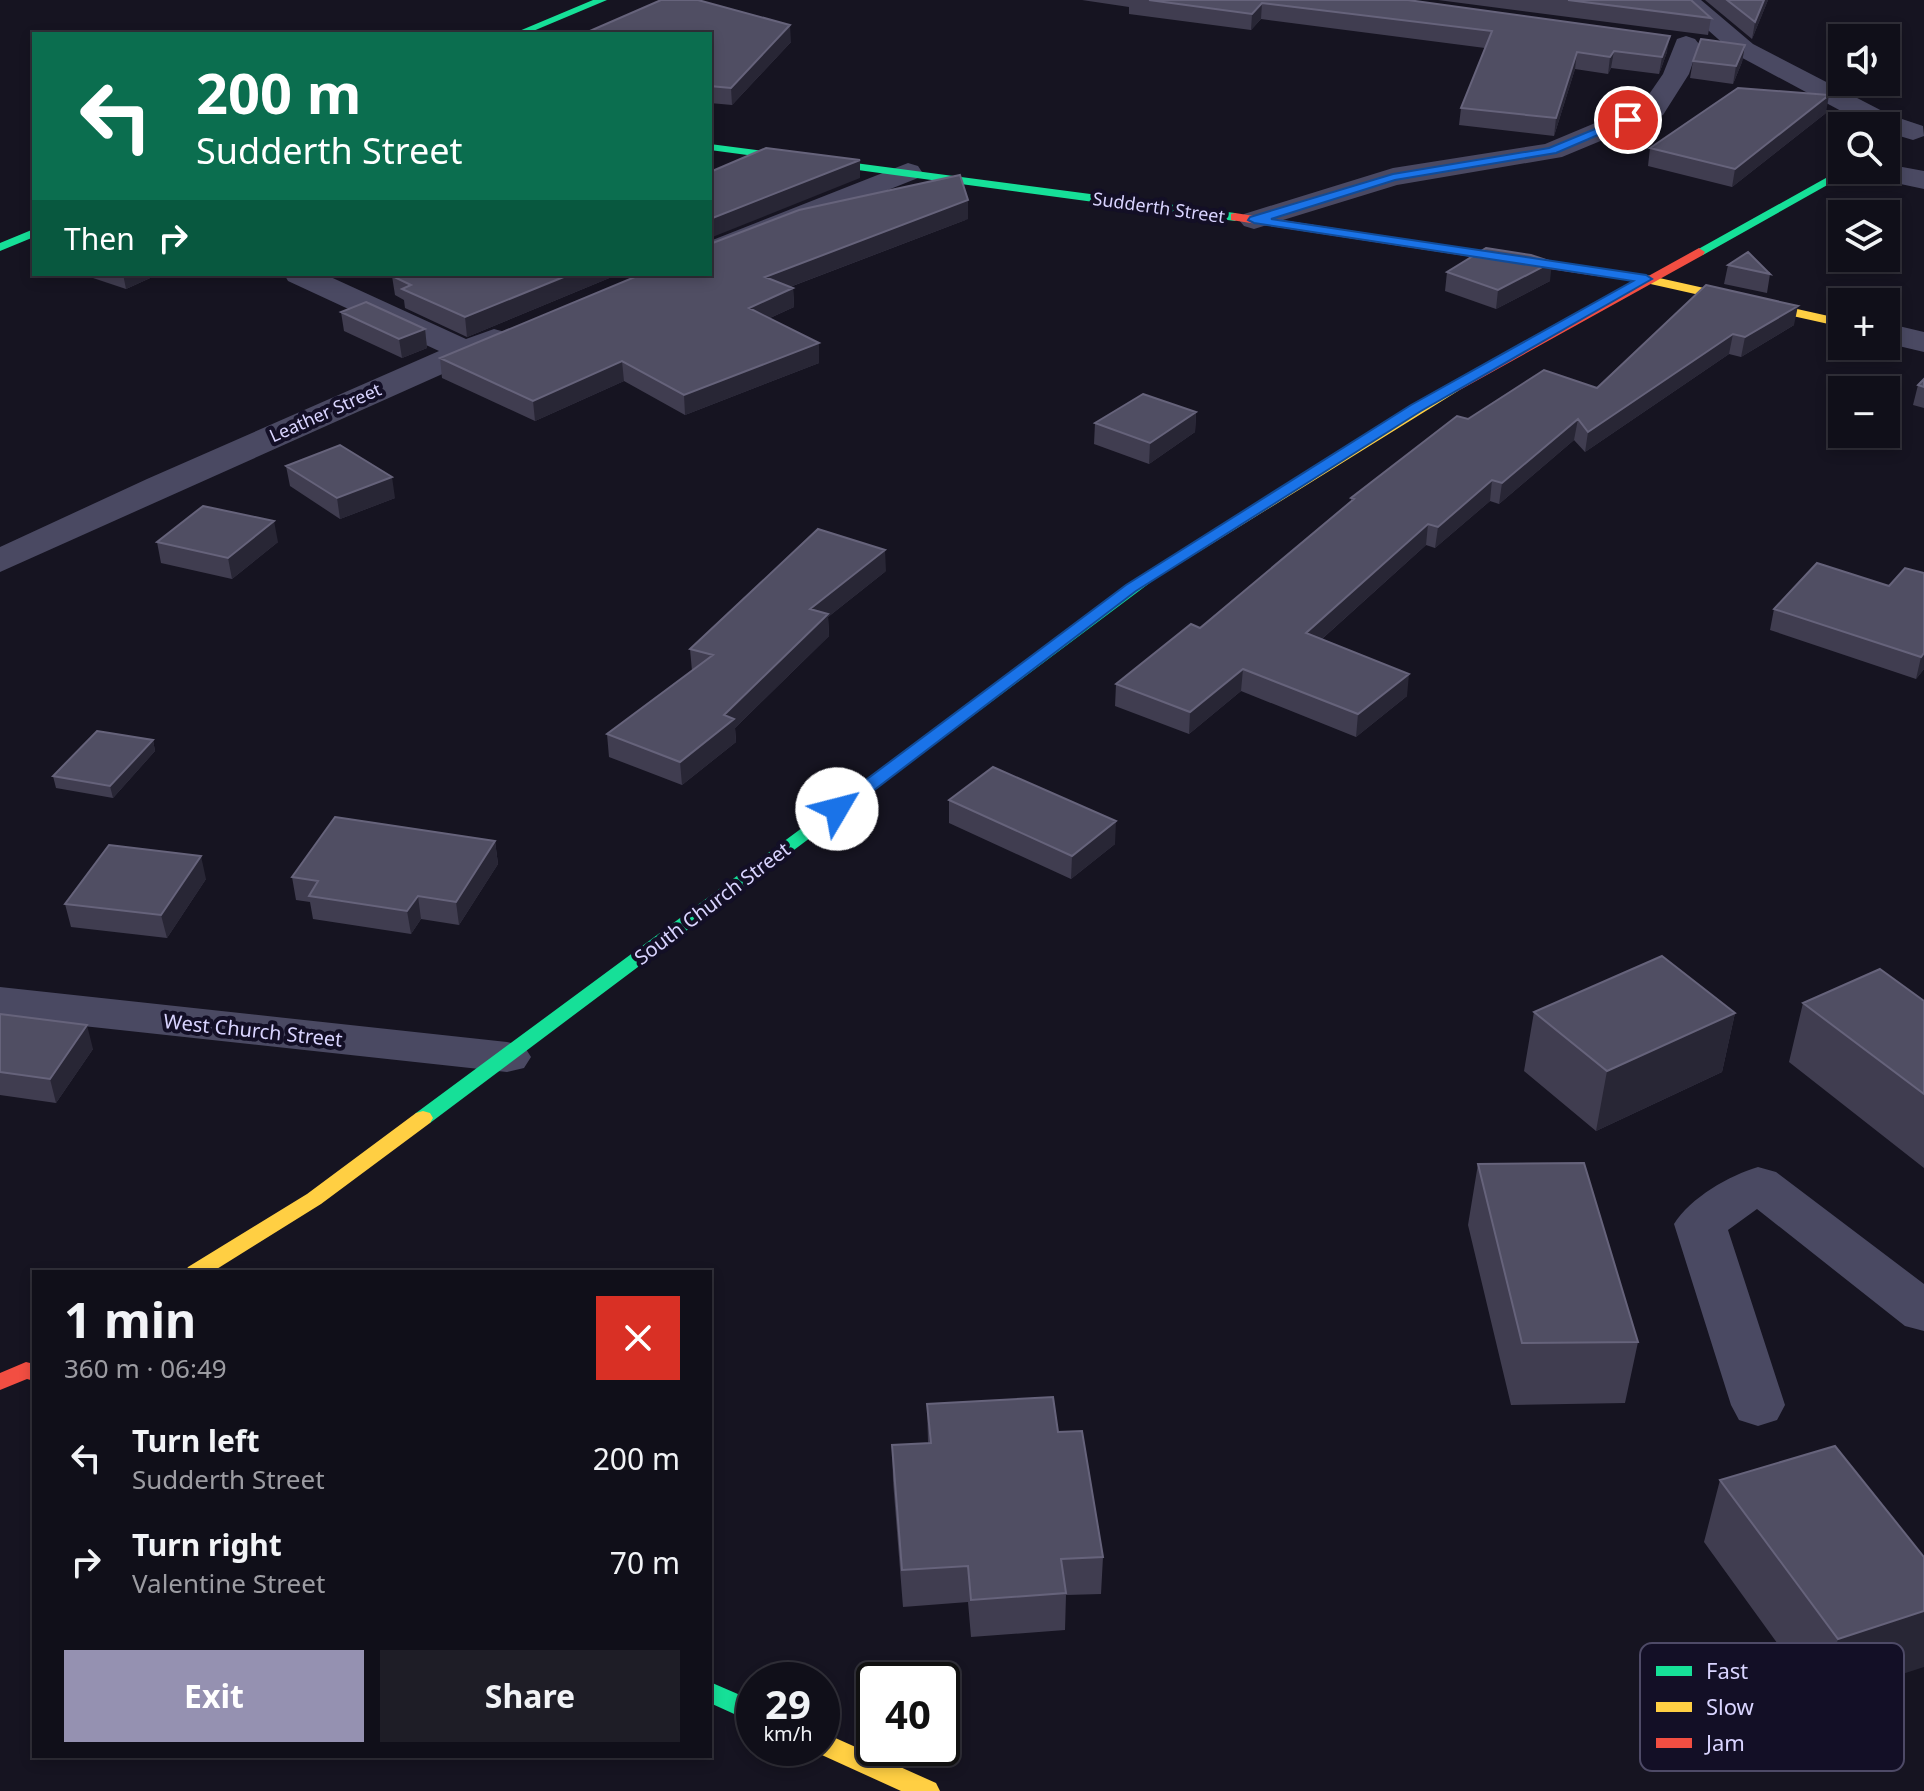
<!DOCTYPE html>
<html lang="en">
<head>
<meta charset="utf-8">
<style>
	:root { --surface:#100f19; --page:#1e1d26; --text:#f1f3f6; --muted:#9c9ca2; --line:#302f38; --accent:#9591b1 }
	body { margin:0; font-family:"Noto Sans",sans-serif; background:var(--page); color:var(--text); height:100vh; display:flex; flex-direction:column; font-size:30px; white-space:nowrap }
	* { box-sizing:border-box; margin:0 }
	p { font-size:26px; color:var(--muted) }
	.icon { flex:none; width:44px; height:44px; fill:none; stroke:currentColor; stroke-width:2; stroke-linecap:round; stroke-linejoin:round }
	.map { position:relative; flex:1; overflow:hidden }
	.sheet { position:absolute; left:32px; top:1270px; width:680px; height:488px; display:flex; flex-direction:column; background:var(--surface); border-radius:0px; box-shadow:0 4px 12px #0003,0 0 0 2px var(--line) }
	.sheet>* { flex:none }
	.top-card { position:absolute; left:32px; top:32px; width:680px; height:244px; border-radius:0px; box-shadow:0 4px 12px #0003,0 0 0 2px var(--line); background:#0b6e4f; color:#fff; overflow:hidden }
	.fabs { position:absolute; left:1828px; top:24px; display:grid; gap:16px }
	.fabs a { display:grid; place-items:center; width:72px; height:72px; border-radius:0px; background:var(--surface); box-shadow:0 4px 12px #0003,0 0 0 2px var(--line); font-size:40px }
	.speed { position:absolute; left:736px; top:1662px; display:flex; gap:16px; font-size:40px; font-weight:700; text-align:center }
	.speed>* { display:grid; place-content:center; width:104px; height:104px; border-radius:50%; background:var(--surface); box-shadow:0 4px 12px #0003,0 0 0 2px var(--line); line-height:1 }
	.speed small { font-size:20px; font-weight:400 }
	.speed .limit { border:4px solid #111; border-radius:12px; background:#fff; color:#111 }
	.pin { position:absolute; display:grid; place-items:center; width:68px; height:68px; color:#fff; margin:-34px; border:4px solid #fff; border-radius:50%; box-shadow:0 2px 8px #0007 }
	.me { position:absolute; width:88px; margin:-44px; rotate:53deg; stroke-linejoin:round; filter:drop-shadow(0 0 6px #0008) }
	.turn { display:flex; align-items:center; gap:28px; height:168px; padding:0 32px; font-size:36px }
	.turn .icon { width:104px; height:104px; stroke-width:2.5 }
	.turn b { display:block; font-size:56px; line-height:68px }
	.then { display:flex; align-items:center; height:76px; padding:0 32px; background:#0003; gap:16px; font-size:30px }
	.round { display:grid; place-items:center; flex:none; width:84px; height:84px; border-radius:0px; background:var(--page) }
	.summary { display:flex; align-items:center; justify-content:space-between; height:136px; padding:0 32px }
	h1 { font-size:48px; font-weight:700; line-height:60px }
	.action { display:flex; gap:16px; margin-top:auto; padding:16px 32px }
	.action a { flex:1; height:92px; border-radius:0px; background:var(--accent); color:#fff; font-size:32px; font-weight:700; line-height:92px; text-align:center }
	.action a+a { background:var(--page); color:var(--text) }
	ul { padding:0; list-style:none }
	li { display:flex; align-items:center; gap:24px; height:104px; padding:0 32px }
	li div { flex:1 }
	li b { display:block; font-size:30px }
	li em { font-style:normal }
	.map>svg:first-child { display:block }
</style>
</head>
<body>
<div class="map">
<svg width="1924" height="1791" viewBox="0 0 1924 1791">
	<rect width="100%" height="100%" fill="#161421"/>
	<g fill="none" stroke-linecap="round" stroke-linejoin="round">
		<path fill="#4a4962" fill-rule="evenodd" d="M1674 0H1701L1753 44 1890 115 1923 126 1924 136 1913 140 1886 132V126H1869L1735 54Z
			M1686 36 1695 39 1699 44 1689 74 1663 115 1562 157 1397 185 1254 229 1244 226 1239 220 1244 214 1393 168 1545 144 1643 103 1663 74 1677 39Z
			M908 163 918 166 922 172 918 178 710 261V241Z
			M1886 164 1924 171V189L1863 176 1859 170H1886Z
			M284 274H324L466 339 494 329 505 332 510 339 505 346 0 572V547L147 479 439 351 288 281Z
			M1886 323 1924 332V352L1886 343Z
			M0 987 507 1042 524 1046 531 1057 524 1068 507 1072 0 1017Z
			M1758 1167 1776 1172 1924 1284V1331L1905 1326 1757 1209 1728 1230 1785 1405 1777 1420 1758 1426 1739 1420 1731 1405 1674 1224C1690 1198 1730 1175 1758 1167Z"/>
		<path fill="#16e098" fill-rule="evenodd" d="M593 0H607L526 34H512Z
			M710 144 1235 213 1241 217 1235 221 710 150Z
			M1842 169 1854 170 1703 255 1693 252Z
			M34 229V237L0 251V243Z
			M1150 571 1155 573V579L430 1123H416L413 1118 416 1113Z
			M710 1682 754 1701V1723L710 1703Z"/>
		<path fill="#ffcf43" fill-rule="evenodd" d="M1603 269 1646 275 1842 319V327L1646 283 1599 276 1597 273Z
			M1453 384 1460 388 1458 391 1155 579H1145L1142 576Z
			M423 1111 430 1113 433 1118 430 1123 321 1204 212 1272H185L188 1267 307 1194 416 1113Z
			M822 1732 936 1783 940 1791H901L813 1751 812 1748H822Z"/>
		<path fill="#f24e42" fill-rule="evenodd" d="M1235 213 1603 269 1609 273 1603 277 1231 220V214Z
			M1699 248 1705 252 1703 255 1458 391 1453 392 1446 388Z
			M26 1362 34 1364V1381L27 1379 0 1390V1373Z"/>
	</g>
	<path fill="#403d50" d="M1082 0H1408L1667 52 1659 74 1611 68 1608 74 1575 69 1554 136 1459 125 1461 108 1485 48 1261 19 1251 30 1129 14V7Z
		M1438 0H1691L1711 18 1708 35Z
		M1705 0H1768L1752 39Z
		M710 34 791 42 732 105 710 103Z
		M1745 45 1742 62 1733 84 1690 78 1693 61Z
		M1826 113 1732 187 1648 166 1650 148Z
		M968 219 790 287 793 288 794 307 770 318 819 363 685 415 624 381 535 421 442 378 440 358Z
		M1728 265 1770 274 1767 293 1724 284Z
		M1447 272 1550 281 1496 309 1445 291Z
		M81 274H159L126 289Z
		M619 274 467 337 405 308 404 300 395 295 392 276Z
		M1706 285 1794 325 1741 357 1729 354 1585 452 1574 440 1499 504 1490 501 1435 548 1426 545 1322 639 1407 696 1356 737 1241 691 1189 734 1115 706 1116 684 1200 628 1351 501V498L1468 419 1597 388Z
		M341 312 425 329 427 348 402 358 344 331Z
		M1924 379V408L1913 405 1918 385Z
		M1196 412 1195 432 1149 464 1094 444 1095 423Z
		M286 466 395 498 340 519 290 486Z
		M157 542H278L232 579 161 563Z
		M886 571 828 617 829 636 735 728 736 742 682 785 609 757 607 734 692 671 690 649Z
		M1924 573V669L1916 679 1770 630 1774 609 1889 586Z
		M153 740 155 751 113 798 56 788 53 776Z
		M949 800 1115 844 1071 879 949 823Z
		M495 841 498 864 459 925 421 919 411 934 313 919 310 902 296 900 292 877Z
		M206 879 167 938 71 927 65 904Z
		M1924 1001V1168L1789 1062 1803 1003Z
		M1534 1012 1735 1013 1722 1072 1596 1131 1524 1071Z
		M0 1014 93 1049 56 1103 0 1095Z
		M1478 1164 1638 1342 1625 1403 1511 1405 1468 1225Z
		M927 1404 1058 1432 1103 1557 1101 1594 1066 1595 1065 1630 971 1637 968 1602 903 1607 893 1481 892 1445 928 1443Z
		M1720 1480 1924 1557 1819 1701 1704 1542Z"/>
	<path fill="#282635" d="M1764 0H1768L1752 39 1755 22Z
		M1262 3 1261 19 1251 30 1252 14Z
		M790 25 791 42 732 105 731 88Z
		M1670 36 1667 52 1659 74 1662 57Z
		M1745 45 1742 62 1733 84 1736 66Z
		M1614 51 1611 68 1608 74 1610 57Z
		M1577 52 1575 69 1554 136 1556 118Z
		M1829 95 1826 113 1732 187 1735 169Z
		M860 160V178L710 238V219Z
		M968 200V219L766 296 765 277Z
		M1552 262 1550 281 1496 309 1498 290Z
		M123 274H159L126 289Z
		M571 274H619L467 337 465 317Z
		M793 288 794 307 750 327 749 308Z
		M1798 306 1794 325 1741 357 1745 337Z
		M425 329 427 348 402 358 399 339Z
		M1733 334 1729 354 1585 452 1588 432Z
		M819 343V363L685 415 684 395Z
		M622 361 624 381 535 421 533 401Z
		M1196 412 1195 432 1149 464 1150 443Z
		M1578 419 1574 440 1499 504 1502 483Z
		M392 477 395 498 340 519 337 498Z
		M1492 480 1490 501 1435 548 1438 527Z
		M274 521 278 542 232 579 228 558Z
		M1428 524 1426 545 1304 655 1306 633Z
		M885 550 886 571 828 617 829 636 735 728 736 742 682 785 680 762 724 715 810 609Z
		M1924 653V669L1916 679 1921 657Z
		M1243 669 1241 691 1189 734 1190 712Z
		M1409 674 1407 696 1356 737 1358 714Z
		M153 740 155 751 113 798 110 786Z
		M1116 821 1115 844 1071 879 1072 856Z
		M495 841 498 864 459 925 456 902Z
		M201 856 206 879 167 938 161 915Z
		M418 896 421 919 411 934 407 911Z
		M1735 1013 1722 1072 1596 1131 1607 1071Z
		M87 1025 93 1049 56 1103 50 1079Z
		M1924 1611V1667L1819 1701 1838 1639Z"/>
	<path fill="#504e63" stroke="#66637b" stroke-width="2" d="M661 0H698L790 25 731 88 710 86V34H583Z
		M1149 0H1408L1670 36 1662 57 1614 51 1610 57 1577 52 1556 118 1461 108 1492 31 1262 3 1252 14Z
		M1568 0H1691L1711 18Z
		M1727 0H1764L1755 22Z
		M1701 39 1745 45 1736 66 1693 61Z
		M1738 88 1829 95 1735 169 1650 148Z
		M766 148 860 160 710 219V172Z
		M960 175 968 200 765 277 793 288 749 308 819 343 684 395 622 361 533 401 440 358 642 274H710V244L799 210Z
		M1486 248 1531 255 1552 262 1498 290 1447 272Z
		M1748 252 1770 274 1728 265Z
		M398 274H571L465 317 402 289 411 285 392 276Z
		M1706 285 1798 306 1745 337 1733 334 1588 432 1578 419 1502 483 1492 480 1438 527 1428 524 1306 633 1409 674 1358 714 1243 669 1190 712 1116 684 1191 624 1200 628 1354 499 1351 498 1457 416 1468 419 1544 370 1597 388Z
		M366 302 425 329 399 339 341 312Z
		M1924 379V387L1918 385Z
		M1143 394 1196 412 1150 443 1095 423Z
		M340 445 392 477 337 498 286 466Z
		M203 506 274 521 228 558 157 542Z
		M818 529 885 550 810 609 828 614 724 715 734 719 680 762 607 734 713 655 690 649Z
		M1817 563 1889 586 1905 568 1924 573V653L1921 657 1774 609Z
		M97 731 153 740 110 786 53 776Z
		M993 767 1116 821 1072 856 949 800Z
		M335 817 495 841 456 902 418 896 407 911 309 896 318 881 292 877Z
		M109 845 201 856 161 915 65 904Z
		M1662 956 1735 1013 1607 1071 1534 1012Z
		M1880 969 1924 1001V1094L1803 1003Z
		M0 1014 87 1025 50 1079 0 1072Z
		M1584 1163 1638 1342 1522 1343 1478 1164Z
		M1053 1397 1058 1432 1082 1431 1103 1557 1061 1559 1066 1593 971 1600 968 1566 902 1570 892 1445 931 1443 927 1404Z
		M1835 1446 1924 1557V1611L1838 1639 1720 1480Z"/>
	<path fill="#1a73e8" stroke="#114b97" stroke-width="2" d="M1624 117 1633 120 1556 153 1395 180 1271 219 1646 275 1652 279 1421 411 1136 591 844 813H831L829 809 831 806 1126 585 1411 405 1633 281 1254 223 1248 220 1250 217 1393 174 1549 148Z"/>
	<g text-anchor="middle" dominant-baseline="central" stroke-width="8" stroke-linejoin="round" paint-order="stroke">
		<g font-size="18" fill="#d9d4ff" stroke="#130f26">
			<text transform="translate(1159 207) rotate(8)">Sudderth Street</text>
			<text transform="translate(325 412) rotate(-24)">Leather Street</text>
		</g>
		<g font-size="20" fill="#d9d4ff" stroke="#130f26">
			<text transform="translate(712 903) rotate(-37)">South Church Street</text>
			<text transform="translate(253 1030) rotate(6)">West Church Street</text>
		</g>
	</g>
	<rect x="1640" y="1643" width="264" height="128" rx="12" fill="#130f26" stroke="#4e4a67" stroke-width="2"/>
	<rect x="1656" y="1666" width="36" height="10" fill="#16e098"/>
	<rect x="1656" y="1702" width="36" height="10" fill="#ffcf43"/>
	<rect x="1656" y="1738" width="36" height="10" fill="#f24e42"/>
	<g font-size="22" fill="#d9d4ff">
		<text x="1706" y="1679">Fast</text>
		<text x="1706" y="1715">Slow</text>
		<text x="1706" y="1751">Jam</text>
	</g>
</svg>
<div class="fabs">
<a><svg class="icon" aria-label="sound" viewBox="0 0 24 24"><path d="M4 9h4l5-4v14l-5-4H4zM17 9q2 3 0 6"/></svg></a>
<a><svg class="icon" aria-label="search" viewBox="0 0 24 24"><circle cx="10" cy="10" r="6"/><path d="M15 15l6 6"/></svg></a>
<a><svg class="icon" aria-label="layers" viewBox="0 0 24 24"><path d="M12 4l9 5-9 5-9-5zM3 14l9 5 9-5"/></svg></a>
<a>+</a>
<a>−</a>
</div>
<div class="speed"><div>29<small>km/h</small></div><div class="limit">40</div></div>
<div class="pin" style="left:1628px;top:120px;background:#d93025"><svg class="icon" aria-label="arrive" viewBox="0 0 24 24"><path d="M6 21V4h12l-3 4 3 4H6"/></svg></div>
<svg class="me" style="left:837px;top:809px" viewBox="-20 -20 40 40"><circle r="19" fill="#fff"/><path d="M0-13L10 11 0 6-10 11z" fill="#1a73e8"/></svg>
<div class="top-card">
<div class="turn"><svg class="icon" aria-label="left" viewBox="0 0 24 24"><path d="M17 20v-9H6M10 6l-5 5 5 5"/></svg><div><b>200 m</b>Sudderth Street</div></div>
<div class="then">Then<svg class="icon" aria-label="right" viewBox="0 0 24 24"><path d="M7 20v-9h11M14 6l5 5-5 5"/></svg></div>
</div>
<section class="sheet">
<div class="summary"><div><h1>1 min</h1><p>360 m · 06:49</p></div><a class="round" style="background:#d93025;color:#fff"><svg class="icon" aria-label="close" viewBox="0 0 24 24"><path d="M6 6l12 12M18 6L6 18"/></svg></a></div>
<ul>
<li><svg class="icon" aria-label="left" viewBox="0 0 24 24"><path d="M17 20v-9H6M10 6l-5 5 5 5"/></svg><div><b>Turn left</b><p>Sudderth Street</p></div><em>200 m</em></li>
<li><svg class="icon" aria-label="right" viewBox="0 0 24 24"><path d="M7 20v-9h11M14 6l5 5-5 5"/></svg><div><b>Turn right</b><p>Valentine Street</p></div><em>70 m</em></li>
</ul>
<div class="action"><a>Exit</a><a>Share</a></div>
</section>
</div>
</body>
</html>
